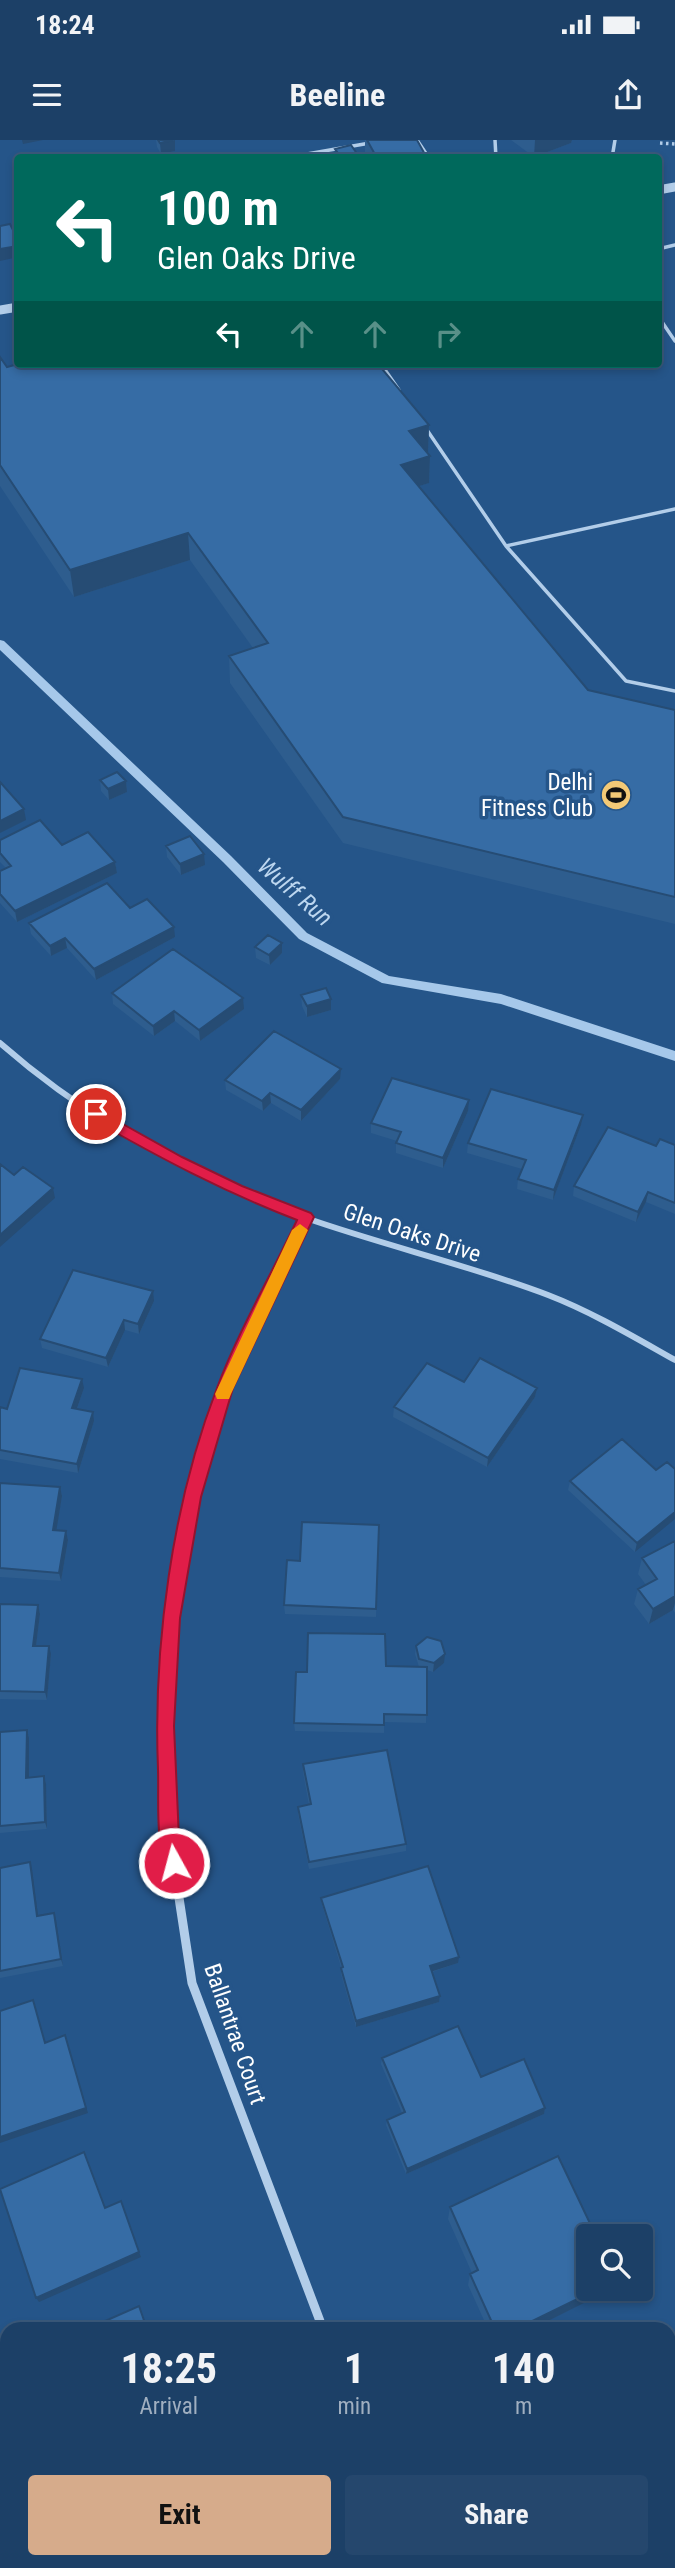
<!DOCTYPE html>
<html lang="en">
<head>
<meta charset="utf-8">
<style>
	:root { --surface:#1c4067; --page:#25476d; --text:#f1f3f6; --muted:#a0afc0; --line:#3a597b; --accent:#d6ab8b }
	body { margin:0; font-family:"Roboto Condensed",sans-serif; background:var(--page); color:var(--text); height:100vh; display:flex; flex-direction:column; font-size:26px; white-space:nowrap }
	* { box-sizing:border-box; margin:0 }
	p { font-size:23px; color:var(--muted) }
	.icon { flex:none; width:38px; height:38px; fill:none; stroke:currentColor; stroke-width:2; stroke-linecap:round; stroke-linejoin:round }
	.map { position:relative; flex:1; overflow:hidden }
	.side { position:absolute; left:0px; top:2182px; width:676px; height:247px; display:flex; flex-direction:column; background:var(--surface); border-radius:21px 21px 0 0; box-shadow:0 4px 10px #0003,0 0 0 2px var(--line) }
	.side>* { flex:none }
	.hud { position:absolute; left:14px; top:14px; width:648px; height:214px; border-radius:7px; box-shadow:0 4px 10px #0003,0 0 0 2px var(--line); background:#00695c; color:#fff; overflow:hidden }
	.controls { position:absolute; left:576px; top:2084px; display:grid; gap:14px }
	.controls a { display:grid; place-items:center; width:77px; height:77px; border-radius:7px; background:var(--surface); box-shadow:0 4px 10px #0003,0 0 0 2px var(--line); font-size:35px }
	.pin { position:absolute; display:grid; place-items:center; width:60px; height:60px; color:#fff; margin:-30px; border:4px solid #fff; border-radius:50%; box-shadow:0 2px 7px #0007 }
	.me { position:absolute; width:77px; margin:-38px; rotate:353deg; stroke-linejoin:round; filter:drop-shadow(0 0 5px #0008) }
	.turn { display:flex; align-items:center; gap:24px; height:147px; padding:0 28px; font-size:32px }
	.turn .icon { width:91px; height:91px; stroke-width:2.5 }
	.turn b { display:block; font-size:49px; line-height:60px }
	.lanes { display:flex; align-items:center; height:66px; padding:0 28px; background:#0003; justify-content:center; gap:35px; direction:ltr }
	.lanes .off { opacity:.35 }
	.eta { display:flex; justify-content:space-evenly; align-items:center; height:119px; text-align:center }
	.eta b { font-size:42px; font-weight:700; line-height:49px }
	.button { display:flex; gap:14px; margin-top:auto; padding:14px 28px }
	.button a { flex:1; height:80px; border-radius:7px; background:var(--accent); color:#111; font-size:28px; font-weight:700; line-height:80px; text-align:center }
	.button a+a { background:var(--page); color:var(--text) }
	.status { display:flex; justify-content:space-between; align-items:center; height:49px; padding:0 35px; background:var(--surface); direction:ltr }
	.status svg { height:19px; fill:currentColor }
	header { display:flex; justify-content:space-between; align-items:center; height:91px; padding:0 28px; background:var(--surface); font-size:32px; font-weight:700 }
	.map>svg:first-child { display:block }
</style>
</head>
<body>
<div class="status"><b>18:24</b><svg viewBox="0 0 49 12"><path d="M0 12V9h3v3zM5 12V6h3v6zM10 12V3h3v9zM15 12V0h3v12zM26 1h20v11H26zM47 4h2v5h-2z"/></svg></div>
<header><svg class="icon" aria-label="menu" viewBox="0 0 24 24"><path d="M4 6h16M4 12h16M4 18h16"/></svg>Beeline<svg class="icon" aria-label="share" viewBox="0 0 24 24"><path d="M12 15V3M7 8l5-5 5 5M5 13v7h14v-7"/></svg></header>
<div class="map">
<svg width="675" height="2428" viewBox="0 0 675 2428">
	<rect width="100%" height="100%" fill="#255589"/>
	<g fill="none" stroke-linecap="round" stroke-linejoin="round">
		<path fill="#a6c8ea" fill-rule="evenodd" d="M0 500 4 501 231 716 307 793 389 836 501 854 675 911V921L501 864 382 843 299 799 223 722 0 510Z"/>
		<path stroke="#b2cde9" stroke-width="3.5" stroke-dasharray="2.5 3.5" stroke-linecap="butt" d="M660 3 675 4"/>
		<path stroke="#b2cde9" stroke-width="3.5" d="M417 0 429 18
			M495 0 496 18
			M284 18 370 3
			M612 18 615 0
			M658 109 675 105
			M658 176 675 201
			M381 224 399 250
			M427 290 506 406 626 541 675 551
			M506 406 675 369"/>
		<path stroke="#b2cde9" stroke-width="6" d="M0 903C90 982 194 1038 306 1078 386 1106 469 1125 548 1155 592 1172 634 1197 675 1220
			M182 1416 192 1357 225 1248 306 1078"/>
		<path stroke="#b2cde9" stroke-width="9" d="M182 1414 171 1478 165 1586 170 1699 192 1843 323 2189
			M411 2422 413 2428"/>
		<path stroke="#b2cde9" stroke-width="9" d="M658 50 675 47
			M0 170 18 167"/>
	</g>
	<path fill="#2e5d8e" d="M156 0H175V11L161 14 157 7Z
		M365 0H417L427 18H365Z
		M511 0H572L571 3 534 17Z
		M14 33H18V49L15 44Z
		M0 217 7 227 429 285 428 312H427L430 316 429 343 419 346 588 550 675 570V784L343 703 230 543 229 516 253 508 190 420 74 457 0 346Z
		M100 640 126 641 127 652 109 660 101 651Z
		M0 700 62 705 115 722 117 733 17 782 0 763V731L6 728 0 722Z
		M166 706 205 725 181 735 167 717Z
		M130 768 175 797 96 840 67 808 51 816 31 794 29 783Z
		M282 803V813L270 825 256 818 255 807Z
		M112 853 244 869 200 901 175 881 154 896 113 864Z
		M301 855 331 870 307 877 302 866Z
		M340 939 301 981 271 963 263 971 226 950 225 940Z
		M468 971 443 1028 396 1013V1003L397 1001 371 993V983Z
		M583 975 581 985 553 1060 517 1049 518 1039 522 1029 467 1013 468 1003Z
		M675 1005V1074L646 1062 636 1082 573 1056 574 1046 656 1006Z
		M154 1161 139 1194 125 1190 108 1227 42 1208 40 1199Z
		M464 1242 537 1248 535 1257 487 1327 393 1277 394 1267Z
		M84 1248 77 1269 94 1281 78 1333 0 1319V1267L7 1269Z
		M656 1330 635 1412 568 1350 570 1341Z
		M0 1343 60 1347 62 1356 56 1390 66 1391 68 1400 61 1441 0 1437Z
		M379 1385 376 1477 285 1474 284 1465 300 1421Z
		M675 1401V1473L673 1470 649 1484 634 1464 638 1449 646 1445 638 1434 642 1418Z
		M0 1464 38 1465 40 1474 36 1506 51 1514 47 1560 0 1559Z
		M416 1506 444 1523 433 1532 427 1530 426 1583 384 1582V1593L295 1591 294 1583 307 1532 386 1526 419 1527 415 1514Z
		M27 1590 29 1598V1638L44 1636 46 1644 47 1689 0 1693V1592Z
		M303 1624 406 1704V1711L309 1729 298 1674V1667L309 1665 303 1632Z
		M30 1722 32 1729 38 1776 54 1773 56 1780 63 1826 0 1838V1728Z
		M321 1758 458 1823 432 1832 440 1856 439 1862 356 1887 341 1834V1827L322 1765Z
		M382 1918 481 1937 545 1968 544 1974 406 2034 386 1985 387 1980 402 1973 381 1924Z
		M450 2067 588 2149H612L532 2189H488L468 2145 470 2134 472 2133 448 2079Z
		M588 2422H668L675 2428H590Z"/>
	<path fill="#264c74" d="M22 0H43L23 4Z
		M175 0V11L161 14 160 3Z
		M535 0H572L571 3 534 17Z
		M18 106V117L0 121V109Z
		M429 285 428 312 409 318V291Z
		M430 316 429 343 400 352 401 325Z
		M188 393 190 420 74 457 70 430Z
		M126 641 127 652 109 660 108 649Z
		M24 669 26 680 0 693V681Z
		M204 714 205 725 181 735 180 724Z
		M115 722 117 733 17 782 15 771Z
		M174 787 175 797 96 840 94 829Z
		M65 798 67 808 51 816 50 806Z
		M282 803V813L270 825 269 815Z
		M243 858 244 869 200 901 199 890Z
		M331 859V870L307 877V866Z
		M174 871 175 881 154 896 153 886Z
		M341 929 340 939 301 981V970Z
		M270 953 271 963 263 971 262 961Z
		M469 960 468 971 443 1028V1018Z
		M583 975 581 985 553 1060 554 1050Z
		M53 1048 55 1058 0 1107V1095Z
		M648 1052 646 1062 636 1082 638 1072Z
		M153 1151 154 1161 139 1194 138 1184Z
		M124 1180 125 1190 108 1227 106 1218Z
		M82 1239 84 1248 74 1277 72 1268Z
		M537 1248 535 1257 487 1327 488 1318Z
		M93 1272 94 1281 78 1333 77 1324Z
		M60 1347 62 1356 55 1399 53 1390Z
		M675 1372V1379L635 1412 637 1403Z
		M66 1391 68 1400 61 1441 59 1433Z
		M675 1456V1463L673 1470 649 1484 653 1469Z
		M38 1465 40 1474 35 1514 33 1506Z
		M49 1506 51 1514 47 1560 45 1552Z
		M445 1514 444 1523 433 1532 434 1523Z
		M27 1590 29 1598V1645L26 1638Z
		M44 1636 46 1644 47 1689 45 1682Z
		M30 1722 32 1729 39 1783 37 1776Z
		M54 1773 56 1780 63 1826 61 1819Z
		M459 1817 458 1823 430 1832V1826Z
		M440 1856 439 1862 356 1887V1881Z
		M65 1895 88 1973 0 2003V1997Z
		M545 1968 544 1974 406 2034 407 2029Z
		M139 2112 141 2117 39 2162 36 2158Z
		M598 2149H612L532 2189H516Z"/>
	<path fill="#366ca5" stroke="#264c74" stroke-width="2" d="M158 0H173L160 3Z
		M367 0H417L427 18H377Z
		M351 5 360 18H332L340 16 335 9Z
		M14 33H18V41Z
		M10 84 18 100V106L0 109V86Z
		M0 217 7 227 18 224H378L429 285 409 291 430 316 401 325 588 550 675 570V757L343 677 229 516 268 503 188 393 70 430 0 325Z
		M117 632 126 641 108 649 100 640Z
		M0 642 24 669 0 681Z
		M40 680 62 705 88 692 115 722 15 771 0 754V731L11 726 0 713V700Z
		M190 696 204 714 180 724 166 706Z
		M107 743 130 768 147 759 174 787 94 829 65 798 50 806 29 783Z
		M268 795 282 803 269 815 255 807Z
		M173 809 243 858 199 890 174 871 153 886 112 853Z
		M326 848 331 859 307 866 301 855Z
		M274 891 341 929 301 970 270 953 262 961 225 940Z
		M392 938 469 960 443 1018 396 1003 401 992 371 983Z
		M491 949 583 975 554 1050 518 1039 526 1020 468 1003Z
		M608 987 656 1006 660 999 675 1005V1063L648 1052 638 1072 574 1046Z
		M0 1024 14 1035 23 1027 53 1048 0 1095Z
		M73 1130 153 1151 138 1184 124 1180 106 1218 40 1199Z
		M480 1218 537 1248 488 1318 394 1267 427 1223 464 1242Z
		M20 1228 82 1239 72 1268 93 1272 77 1324 0 1310V1267L7 1269Z
		M622 1299 656 1330 667 1322 675 1329V1372L637 1403 570 1341Z
		M0 1343 60 1347 53 1390 66 1391 59 1433 0 1428Z
		M302 1382 379 1385 376 1469 284 1465 287 1420 300 1421Z
		M675 1401V1456L653 1469 638 1449 657 1439 642 1418Z
		M0 1464 38 1465 33 1506H49L45 1552 0 1551Z
		M308 1493 385 1494 386 1526 427 1527V1575L384 1574V1585L294 1583 296 1532H307Z
		M427 1497 441 1501 445 1514 434 1523 419 1519 416 1506Z
		M27 1590 26 1638 44 1636 45 1682 0 1686V1592Z
		M387 1610 406 1704 309 1722 298 1667 311 1664 303 1624Z
		M30 1722 37 1776 54 1773 61 1819 0 1831V1728Z
		M428 1726 459 1817 430 1826 440 1856 356 1881 341 1828 343 1827 321 1758Z
		M33 1860 45 1903 65 1895 86 1968 0 1997V1871Z
		M458 1886 481 1937 524 1919 545 1968 407 2029 387 1980 405 1972 382 1918Z
		M84 2012 105 2068 121 2061 139 2112 36 2158 0 2049Z
		M558 2016 596 2096H588V2149H598L516 2189H495L470 2134 478 2130 450 2067Z
		M139 2166 147 2189H87Z
		M675 2346V2428H593L591 2422H668V2350Z
		M127 2422H252L254 2428H129Z"/>
	<path fill="#e11d48" stroke="#92132f" stroke-width="2" d="M96 969 182 1017 242 1046 311 1073 314 1077 233 1248 201 1357 180 1478 174 1586 179 1699 183 1723 180 1729 174 1732 167 1729C155 1700 159 1660 158 1629 153 1506 172 1364 217 1248 238 1192 271 1135 297 1080 224 1052 158 1017 90 978L88 974Z"/>
	<path fill="#f59e0b" d="M300 1084 308 1090 231 1254 229 1259H217L215 1254 292 1090Z"/>
	<defs>
		<g id="stadium-disc" transform="scale(1.575)"><circle r="9.5" fill="#f3c976" stroke="#255589"/><path d="M0-5a6.5 5 0 1 0 0 10a6.5 5 0 1 0 0-10ZM-3.5-1.8h7v3.6h-7Z" fill="#111"/></g>
	</defs>
	<g fill-rule="evenodd">
		<use href="#stadium-disc" x="616" y="655"/>
	</g>
	<g text-anchor="middle" dominant-baseline="central" stroke-width="7" stroke-linejoin="round" paint-order="stroke">
		<g font-size="23" fill="#fff" stroke="#255589" text-anchor="end">
			<text x="593" y="642">Delhi<tspan x="593" dy="26">Fitness Club</tspan></text>
		</g>
		<g font-size="23" fill="#fff" stroke="#255589">
			<text transform="translate(412 1093) rotate(18)">Glen Oaks Drive</text>
			<text transform="translate(235 1894) rotate(71)">Ballantrae Court</text>
		</g>
		<g font-size="24" font-style="italic" fill="#bdd7f0" stroke="#255589">
			<text transform="translate(295 752) rotate(41)">Wulff Run</text>
		</g>
	</g>
</svg>
<div class="controls">
<a><svg class="icon" aria-label="search" viewBox="0 0 24 24"><circle cx="10" cy="10" r="6"/><path d="M15 15l6 6"/></svg></a>
</div>
<div class="pin" style="left:96px;top:974px;background:#d93025"><svg class="icon" aria-label="arrive" viewBox="0 0 24 24"><path d="M6 21V4h12l-3 4 3 4H6"/></svg></div>
<svg class="me" style="left:174px;top:1723px" viewBox="-20 -20 40 40"><circle r="17" fill="#e11d48" stroke="#fff" stroke-width="3"/><path d="M0-11L8 9 0 5-8 9z" fill="#fff"/></svg>
<div class="hud">
<div class="turn"><svg class="icon" aria-label="left" viewBox="0 0 24 24"><path d="M17 20v-9H6M10 6l-5 5 5 5"/></svg><div><b>100 m</b>Glen Oaks Drive</div></div>
<div class="lanes"><svg class="icon" aria-label="left" viewBox="0 0 24 24"><path d="M17 20v-9H6M10 6l-5 5 5 5"/></svg><svg class="icon off" aria-label="ahead" viewBox="0 0 24 24"><path d="M12 20V5M6 11l6-6 6 6"/></svg><svg class="icon off" aria-label="ahead" viewBox="0 0 24 24"><path d="M12 20V5M6 11l6-6 6 6"/></svg><svg class="icon off" aria-label="right" viewBox="0 0 24 24"><path d="M7 20v-9h11M14 6l5 5-5 5"/></svg></div>
</div>
<section class="side">
<div class="eta">
<div><b>18:25</b><p>Arrival</p></div>
<div><b>1</b><p>min</p></div>
<div><b>140</b><p>m</p></div>
</div>
<div class="button"><a>Exit</a><a>Share</a></div>
</section>
</div>
</body>
</html>
